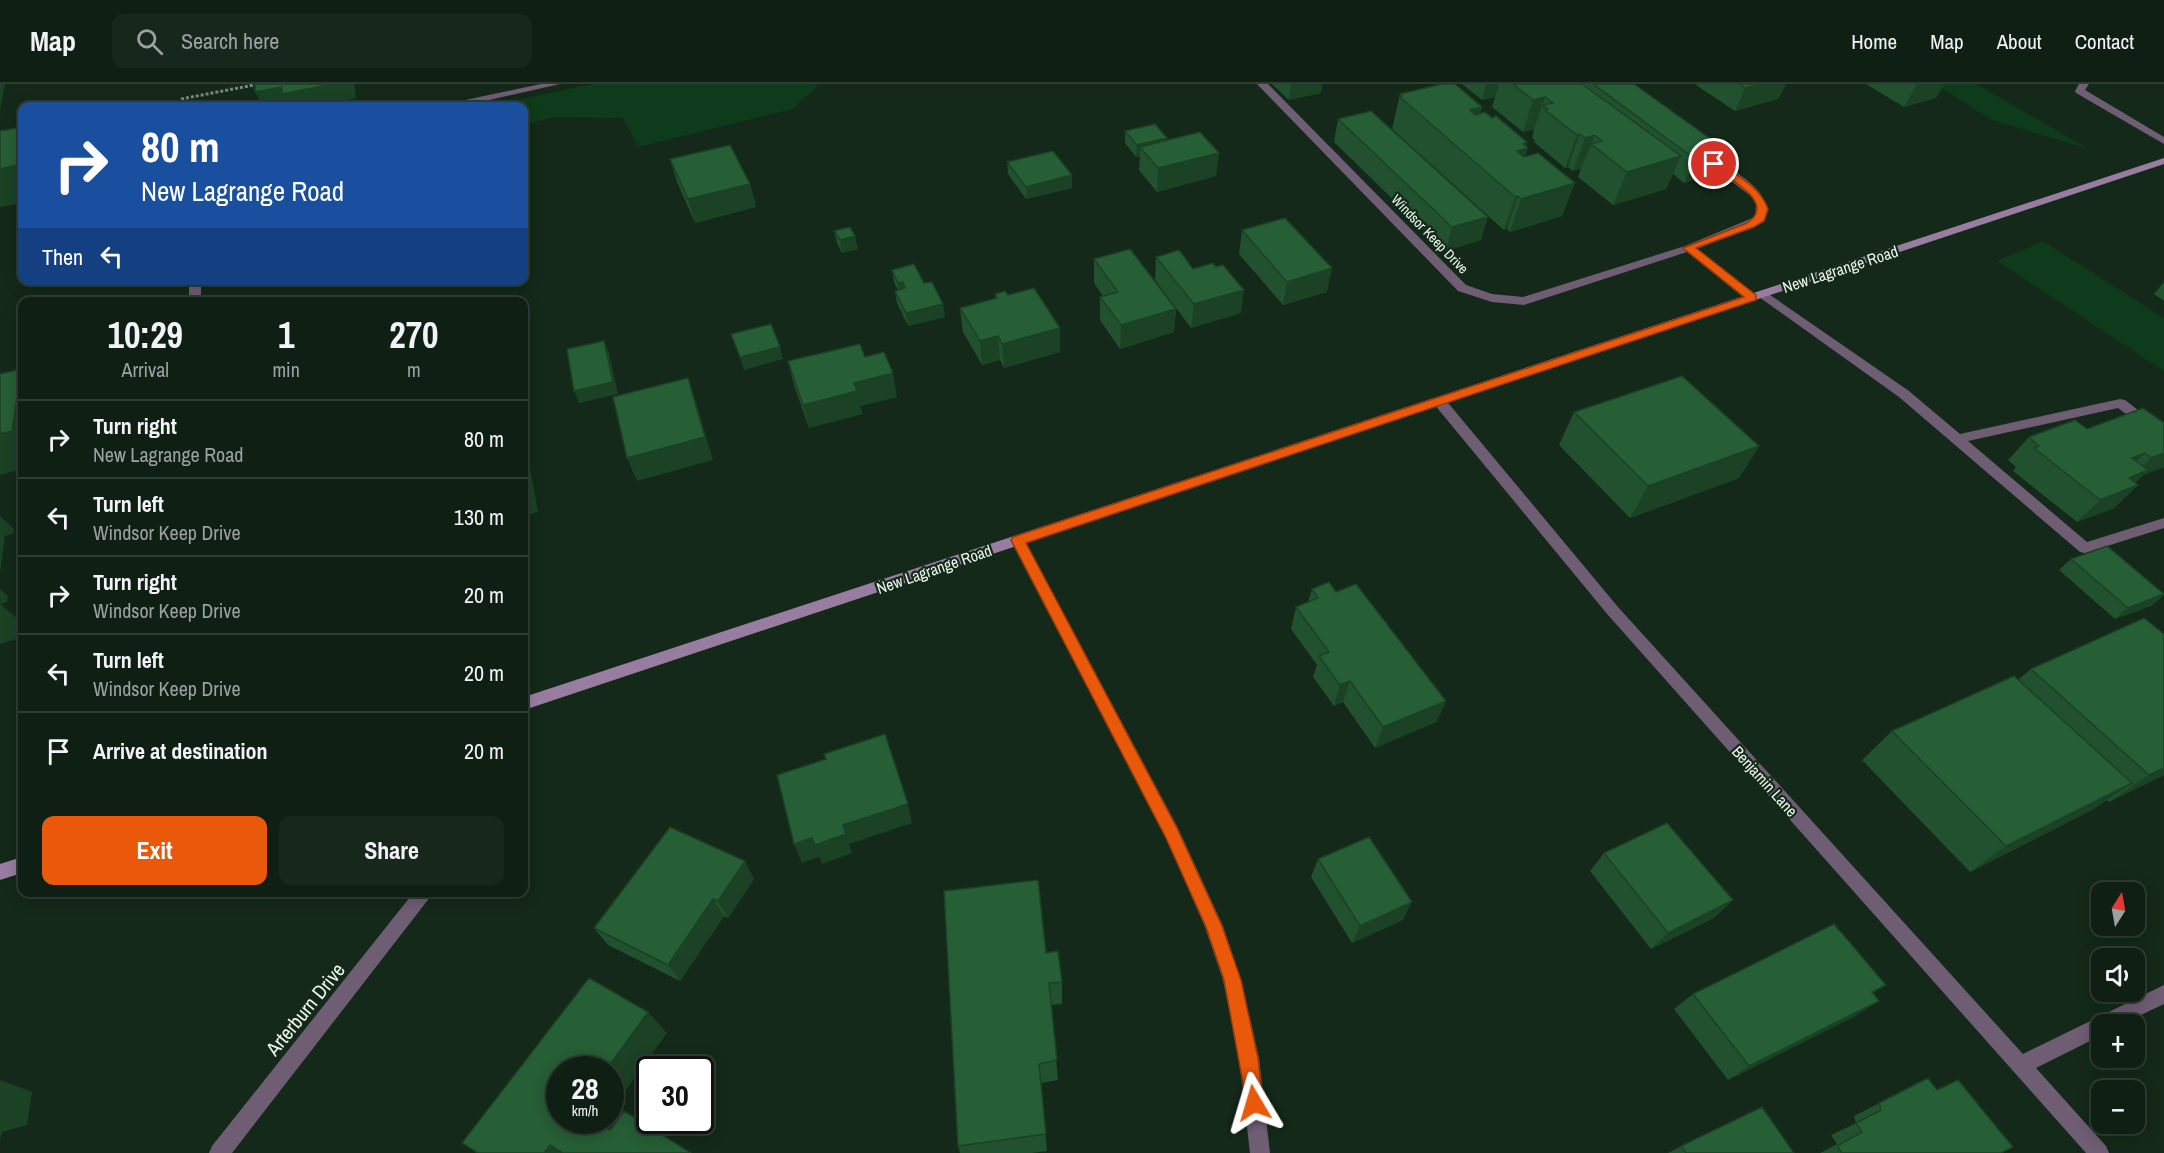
<!DOCTYPE html>
<html lang="en">
<head>
<meta charset="utf-8">
<style>
	:root { --surface:#0f1f13; --page:#18271c; --text:#f1f3f6; --muted:#9ba2a0; --line:#2f3d33; --accent:#ea580c }
	body { margin:0; font-family:"Archivo Narrow",sans-serif; background:var(--page); color:var(--text); height:100vh; display:flex; flex-direction:column; font-size:22px; white-space:nowrap }
	* { box-sizing:border-box; margin:0 }
	p { font-size:20px; color:var(--muted) }
	.icon { flex:none; width:33px; height:33px; fill:none; stroke:currentColor; stroke-width:2; stroke-linecap:round; stroke-linejoin:round }
	.map { position:relative; flex:1; overflow:hidden }
	.details { position:absolute; left:18px; top:213px; width:510px; height:600px; display:flex; flex-direction:column; background:var(--surface); border-radius:12px; box-shadow:0 3px 15px #0003,0 0 0 2px var(--line) }
	.details>* { flex:none }
	.hud { position:absolute; left:18px; top:18px; width:510px; height:183px; border-radius:12px; box-shadow:0 3px 15px #0003,0 0 0 2px var(--line); background:#1a4fa0; color:#fff; overflow:hidden }
	.needle { width:39px; rotate:11deg }
	.fabs { position:absolute; left:2091px; top:798px; display:grid; gap:12px }
	.fabs a { display:grid; place-items:center; width:54px; height:54px; border-radius:12px; background:var(--surface); box-shadow:0 3px 15px #0003,0 0 0 2px var(--line); font-size:30px }
	.speed { position:absolute; left:546px; top:972px; display:flex; gap:12px; font-size:30px; font-weight:700; text-align:center }
	.speed>* { display:grid; place-content:center; width:78px; height:78px; border-radius:50%; background:var(--surface); box-shadow:0 3px 15px #0003,0 0 0 2px var(--line); line-height:1 }
	.speed small { font-size:15px; font-weight:400 }
	.speed .limit { border:3px solid #111; border-radius:9px; background:#fff; color:#111 }
	.pin { position:absolute; display:grid; place-items:center; width:51px; height:51px; color:#fff; margin:-26px; border:3px solid #fff; border-radius:50%; box-shadow:0 2px 6px #0007 }
	.me { position:absolute; width:66px; margin:-33px; rotate:353deg; stroke-linejoin:round; filter:drop-shadow(0 0 4px #0008) }
	.turn { display:flex; align-items:center; gap:21px; height:126px; padding:0 24px; font-size:27px }
	.turn .icon { width:78px; height:78px; stroke-width:2.5 }
	.turn b { display:block; font-size:42px; line-height:51px }
	.then { display:flex; align-items:center; height:57px; padding:0 24px; background:#0003; gap:12px; font-size:22px }
	.eta { display:flex; justify-content:space-evenly; align-items:center; height:102px; text-align:center }
	.eta b { font-size:36px; font-weight:700; line-height:42px }
	.primary-button { display:flex; gap:12px; margin-top:auto; padding:12px 24px }
	.primary-button a { flex:1; height:69px; border-radius:12px; background:var(--accent); color:#fff; font-size:24px; font-weight:700; line-height:69px; text-align:center }
	.primary-button a+a { background:var(--page); color:var(--text) }
	ul { padding:0; list-style:none }
	li { display:flex; align-items:center; gap:18px; height:78px; padding:0 24px; border-top:2px solid var(--line) }
	li div { flex:1 }
	li b { display:block; font-size:22px }
	li em { font-style:normal }
	header { display:flex; align-items:center; gap:36px; box-sizing:border-box; height:84px; padding:0 30px; background:var(--surface); border-bottom:2px solid var(--line) }
	header strong { font-size:28px }
	nav { display:flex; gap:33px; margin-inline-start:auto; font-size:21px }
	.search { width:420px; height:54px; background:var(--page); display:flex; align-items:center; gap:15px; box-sizing:border-box; padding:0 21px; border-radius:12px; color:var(--muted); font-size:22px }
	.map>svg:first-child { display:block }
</style>
</head>
<body>
<header>
<strong>Map</strong>
<div class="search"><svg class="icon" aria-label="search" viewBox="0 0 24 24"><circle cx="10" cy="10" r="6"/><path d="M15 15l6 6"/></svg>Search here</div>
<nav><a>Home</a><a>Map</a><a>About</a><a>Contact</a></nav>
</header>
<div class="map">
<svg width="2164" height="1069" viewBox="0 0 2164 1069">
	<rect width="100%" height="100%" fill="#142919"/>
	<path fill="#0d3b1b" d="M593 0H820L793 25 638 63 623 34 554 33 524 41V22H488Z
		M1935 0H1976L2089 65 1992 36Z
		M2043 157 2164 234V287L1997 177Z"/>
	<g fill="none" stroke-linecap="round" stroke-linejoin="round">
		<path stroke="#78897b" stroke-width="3" stroke-dasharray="3 2" stroke-linecap="butt" d="M181 15 259 0"/>
		<path fill="#6e5d73" fill-rule="evenodd" d="M2079 0H2089L2085 6 2164 53V60L2076 9 2075 7Z
			M1763 206 1909 307 1960 350 2120 315 2125 316 2164 346V358L2118 324 1968 357 2087 458 2164 434V444L2085 469 2080 468 1899 313 1759 213 1757 210Z"/>
		<path fill="#6e5d73" fill-rule="evenodd" d="M541 0H560L463 22H446L451 19Z
			M1257 0H1268L1466 201 1492 210 1523 213 1685 162 1755 133 1756 121 1752 113 1698 72 1707 70C1727 84 1779 107 1764 137L1697 165 1758 214 1752 218 1748 217 1687 168 1524 221 1492 218 1458 207Z
			M189 196H201V218H189Z
			M1439 313 1444 314 1618 523 2023 970 2164 901V920L2122 940H2102V951L2036 984 2106 1062 2109 1069H2086L1608 531 1434 320 1433 317 1434 314Z
			M1018 452 1023 453 1178 744 1223 842 1241 896 1259 974 1270 1069H1250L1239 974 1223 896 1205 843 1166 754 1011 457Z
			M414 808H434L232 1069H209L212 1062Z"/>
		<path fill="#997da1" fill-rule="evenodd" d="M2164 74V80L524 626V613Z
			M22 773V789L0 796V780Z"/>
	</g>
	<path fill="#21512e" d="M1272 0H1322L1321 9 1289 16Z
		M1462 0H1634L1715 89 1684 99 1673 90 1666 105 1613 121 1578 93 1581 84 1573 87 1568 83 1565 84 1534 58 1535 56 1532 54 1534 45 1523 48 1492 23 1495 13 1482 16Z
		M1697 0H1786L1778 15 1735 27 1696 1Z
		M1866 0H1944L1936 14 1904 23Z
		M1400 10 1482 23 1480 29 1492 34 1527 58 1525 73 1562 132 1510 148 1507 145 1504 146 1392 45Z
		M1338 35 1481 156 1446 167 1334 58Z
		M1125 47 1167 56 1216 92 1157 108 1139 86 1140 73H1136L1125 59Z
		M670 75 750 100 756 123 695 139 677 98Z
		M1007 78 1072 91V104L1026 115 1008 90Z
		M1242 146 1327 208 1283 221 1239 170Z
		M834 147 858 165 842 169 837 159Z
		M1156 173 1193 185 1241 229 1191 244 1155 196Z
		M1094 175 1176 225 1174 248 1120 265 1100 236V213L1103 212 1094 199Z
		M892 186 924 199 945 233 908 242 897 219 895 207 898 206 894 198Z
		M2164 198V217L2154 210Z
		M995 210 1008 211 1060 268 1004 284 1000 276 982 281 963 248 960 224 995 215Z
		M865 273 897 313 860 322 862 330 809 344 794 301 788 277Z
		M1574 328 1759 362 1739 394 1630 434 1559 361Z
		M2164 339V383L2143 391 2135 399 2138 401 2114 424 2077 438 2013 387 2016 383 2008 376 2029 353 2087 345Z
		M2071 475 2164 511 2151 522 2115 535 2059 486Z
		M1312 505 1336 508 1446 617 1436 638 1375 664 1343 618 1334 622 1313 593 1317 581 1291 545 1296 523 1308 518Z
		M2164 550V691L2109 718 2107 716 2092 726 1970 788 1862 676 1892 647 2018 596 2031 585Z
		M1604 769 1733 816 1714 834 1651 865 1590 787Z
		M1318 775 1403 836 1352 859 1311 793Z
		M754 795 728 834 724 832 680 897 608 861 594 844Z
		M1046 869 1062 898V920L1051 921 1058 996 1041 999 1047 1067 1032 1069H960L958 1062Z
		M1886 901 1873 909 1879 917 1855 932 1728 996 1674 925 1693 910Z
		M1928 994 1937 1006 2001 1069H1820L1837 1060 1831 1051 1856 1039 1854 1032Z
		M1681 1062 1794 1069H1668Z"/>
	<path fill="#1b4225" d="M0 0H5L0 26Z
		M327 0H354L356 14 338 18 339 22H263L255 8 282 3Z
		M1291 0H1322L1321 9 1289 16Z
		M1486 0H1499L1495 13 1482 16Z
		M1762 0H1786L1778 15 1735 27 1745 4Z
		M1917 0H1944L1936 14 1904 23Z
		M1545 13 1534 45 1523 48 1533 16Z
		M1482 23 1473 55 1470 26Z
		M1580 50 1568 83 1565 84 1577 51Z
		M1595 51 1581 84 1573 87 1585 54Z
		M1167 54 1166 66 1140 63V73H1136L1137 61Z
		M1527 58 1525 64H1528L1517 97V67L1523 60Z
		M1726 66 1715 89 1684 99 1695 75Z
		M1219 69 1216 92 1157 108 1158 84Z
		M1681 72 1666 105 1613 121 1627 88Z
		M22 80V119L0 123V85Z
		M1072 91V104L1026 115V103Z
		M1575 99 1562 132 1510 148 1521 115Z
		M750 100 756 123 695 139 688 115Z
		M1518 112 1507 145 1504 146 1515 113Z
		M1488 133 1481 156 1446 167 1452 143Z
		M855 152 858 165 842 169 840 156Z
		M1332 184 1327 208 1283 221 1287 198Z
		M903 198 905 210 900 211 898 199Z
		M1244 206 1241 229 1191 244 1194 220Z
		M943 220 945 233 908 242 906 229Z
		M1176 225 1174 248 1120 265 1121 241Z
		M1060 244V268L1004 284 1002 260Z
		M998 252 1000 276 982 281 980 257Z
		M604 257 609 269 618 310 579 319 574 307Z
		M780 263 783 275 744 286 740 273Z
		M21 285 22 286V385L0 391V350Z
		M524 289 526 302 524 303Z
		M893 289 897 313 860 322 862 330 809 344 803 321 854 299Z
		M688 294 696 318 713 376 637 397 627 374Z
		M524 355 525 357 538 428 524 432Z
		M1759 362 1739 394 1630 434 1648 402Z
		M2145 369 2121 392 2132 374Z
		M2164 369V383L2143 391 2130 404 2138 401 2114 424 2077 438 2100 416 2132 393 2151 374Z
		M0 432 14 445 13 450 5 452 0 489Z
		M0 505 8 512 7 518 0 520 22 538 20 554 0 560Z
		M2164 510 2151 522 2115 535 2128 524Z
		M1350 597 1343 618 1334 622 1340 601Z
		M1446 617 1436 638 1375 664 1383 643Z
		M2164 684V691L2109 718 2149 691Z
		M2132 699 2092 726 1970 788 2006 762Z
		M908 720 912 739 849 760 852 769 822 780 819 773 802 779 794 760 843 741Z
		M745 777 754 795 728 834 718 817Z
		M713 815 724 832 680 897 668 881Z
		M1733 816 1714 834 1651 865 1668 849Z
		M1412 818 1403 836 1352 859 1360 842Z
		M1879 917 1855 932 1728 996 1749 982Z
		M648 928 667 949 610 1028V986H606Z
		M0 996 32 1008 27 1041 2 1048 0 1057Z
		M590 1036H604L599 1044Z
		M550 1061 562 1069H544Z"/>
	<path fill="#265e35" stroke="#1b4225" stroke-width="1.5" d="M255 0H327V1L282 10V3L255 8Z
		M1442 0H1455L1482 23 1470 26 1475 31 1485 28 1492 34 1496 32 1527 58 1523 60 1528 64 1517 67 1524 73 1538 69 1575 99 1521 115 1518 112 1515 113 1400 13 1402 12 1400 10Z
		M1513 0H1582L1681 72 1627 88 1591 60 1602 57 1595 51 1585 54 1580 50 1577 51 1545 26 1548 25 1543 21 1553 19 1545 13 1533 16Z
		M1593 0H1634L1726 66 1695 75Z
		M1739 0H1762L1745 4Z
		M1371 27 1488 133 1452 143 1338 35Z
		M1155 40 1167 54 1137 61 1125 47Z
		M22 43V80L0 85V47Z
		M1200 48 1219 69 1158 84 1140 63Z
		M730 61 750 100 688 115 670 75Z
		M1053 67 1072 91 1026 103 1007 78Z
		M1285 134 1332 184 1287 198 1242 146Z
		M850 143 855 152 840 156 834 147Z
		M1130 165 1176 225 1121 241 1100 213 1118 208 1094 175Z
		M1179 166 1193 185 1213 179 1216 183 1223 181 1244 206 1194 220 1156 173Z
		M914 180 924 199 932 198 943 220 906 229 895 207 905 204 903 198 898 199 892 186Z
		M1034 204 1060 244 1002 260 998 252 980 257 960 224 997 214 995 210 1005 207 1008 211Z
		M771 240 780 263 740 273 731 250Z
		M604 257 613 298 574 307 567 265Z
		M860 260 865 273 884 268 893 289 854 299 857 307 803 321 788 277Z
		M21 285 12 347 0 350V290Z
		M1682 292 1759 362 1648 402 1574 328Z
		M688 294 705 353 627 374 613 313Z
		M2143 324 2164 339V369L2151 374 2145 369 2132 374 2148 386 2129 394 2138 401 2100 416 2034 364 2039 362 2029 353 2075 336 2087 345Z
		M2107 462 2164 510 2128 524 2071 475Z
		M1329 498 1336 508 1356 500 1446 617 1383 643 1350 597 1340 601 1319 572 1329 568 1296 523 1318 514 1312 505Z
		M2144 534 2164 550V684L2149 691 2031 585Z
		M2014 592 2132 699 2006 762 1892 647Z
		M885 650 908 720 843 741 846 750 815 761 812 754 794 760 777 691 826 675 824 670Z
		M1667 739 1733 816 1668 849 1604 769Z
		M670 743 745 777 718 817 713 815 668 881 594 844Z
		M1369 753 1412 818 1360 842 1318 775Z
		M1038 796 1046 869 1058 867 1062 898 1049 899 1057 976 1039 980 1046 1050 958 1062 944 807Z
		M1834 840 1886 901 1872 908 1879 917 1749 982 1693 910Z
		M589 894 648 928 606 986H560V1036H594L610 1046 624 1027 691 1069H563L550 1061 544 1069H478L462 1059Z
		M1928 994 1937 1006 1958 996 2013 1063 2001 1069H1842L1837 1062 1862 1048 1856 1039 1881 1026 1879 1019Z
		M1762 1023 1794 1069H1686L1681 1062Z"/>
	<path fill="#ea580c" stroke="#983908" stroke-width="1.5" d="M1711 78H1718C1736 91 1760 102 1768 125L1764 137 1754 143 1696 164 1756 211V216L1026 459 1177 744 1222 842 1241 896 1258 974 1263 1019 1261 1026 1254 1028 1248 1026 1224 896 1206 843 1166 754 1011 456 1013 453 1744 213 1683 164 1747 139C1778 119 1728 94 1711 82Z"/>
	<g text-anchor="middle" dominant-baseline="central" stroke-width="4.5" stroke-linejoin="round" paint-order="stroke">
		<g font-size="14" fill="#e9f7eb" stroke="#142919">
			<text transform="translate(1430 150) rotate(46)">Windsor Keep Drive</text>
		</g>
		<g font-size="16" fill="#e9f7eb" stroke="#142919">
			<text transform="translate(1840 185) rotate(-18)">New Lagrange Road</text>
			<text transform="translate(934 485) rotate(-19)">New Lagrange Road</text>
			<text transform="translate(1765 697) rotate(48)">Benjamin Lane</text>
		</g>
		<g font-size="20" fill="#e9f7eb" stroke="#142919">
			<text transform="translate(305 925) rotate(-51)">Arterburn Drive</text>
		</g>
	</g>
</svg>
<div class="fabs">
<a><svg class="needle" viewBox="-14 -14 28 28"><path d="M0-13l5 13h-10z" fill="#e53935"/><path d="M0 13l5-13h-10z" fill="#9ba2a0"/></svg></a>
<a><svg class="icon" aria-label="sound" viewBox="0 0 24 24"><path d="M4 9h4l5-4v14l-5-4H4zM17 9q2 3 0 6"/></svg></a>
<a>+</a>
<a>−</a>
</div>
<div class="speed"><div>28<small>km/h</small></div><div class="limit">30</div></div>
<div class="pin" style="left:1714px;top:80px;background:#d93025"><svg class="icon" aria-label="arrive" viewBox="0 0 24 24"><path d="M6 21V4h12l-3 4 3 4H6"/></svg></div>
<svg class="me" style="left:1254px;top:1019px" viewBox="-20 -20 40 40"><path d="M0-17L14 15 0 8-14 15z" fill="#ea580c" stroke="#fff" stroke-width="4"/></svg>
<div class="hud">
<div class="turn"><svg class="icon" aria-label="right" viewBox="0 0 24 24"><path d="M7 20v-9h11M14 6l5 5-5 5"/></svg><div><b>80 m</b>New Lagrange Road</div></div>
<div class="then">Then<svg class="icon" aria-label="left" viewBox="0 0 24 24"><path d="M17 20v-9H6M10 6l-5 5 5 5"/></svg></div>
</div>
<section class="details">
<div class="eta">
<div><b>10:29</b><p>Arrival</p></div>
<div><b>1</b><p>min</p></div>
<div><b>270</b><p>m</p></div>
</div>
<ul>
<li><svg class="icon" aria-label="right" viewBox="0 0 24 24"><path d="M7 20v-9h11M14 6l5 5-5 5"/></svg><div><b>Turn right</b><p>New Lagrange Road</p></div><em>80 m</em></li>
<li><svg class="icon" aria-label="left" viewBox="0 0 24 24"><path d="M17 20v-9H6M10 6l-5 5 5 5"/></svg><div><b>Turn left</b><p>Windsor Keep Drive</p></div><em>130 m</em></li>
<li><svg class="icon" aria-label="right" viewBox="0 0 24 24"><path d="M7 20v-9h11M14 6l5 5-5 5"/></svg><div><b>Turn right</b><p>Windsor Keep Drive</p></div><em>20 m</em></li>
<li><svg class="icon" aria-label="left" viewBox="0 0 24 24"><path d="M17 20v-9H6M10 6l-5 5 5 5"/></svg><div><b>Turn left</b><p>Windsor Keep Drive</p></div><em>20 m</em></li>
<li><svg class="icon" aria-label="arrive" viewBox="0 0 24 24"><path d="M6 21V4h12l-3 4 3 4H6"/></svg><div><b>Arrive at destination</b></div><em>20 m</em></li>
</ul>
<div class="primary-button"><a>Exit</a><a>Share</a></div>
</section>
</div>
</body>
</html>
